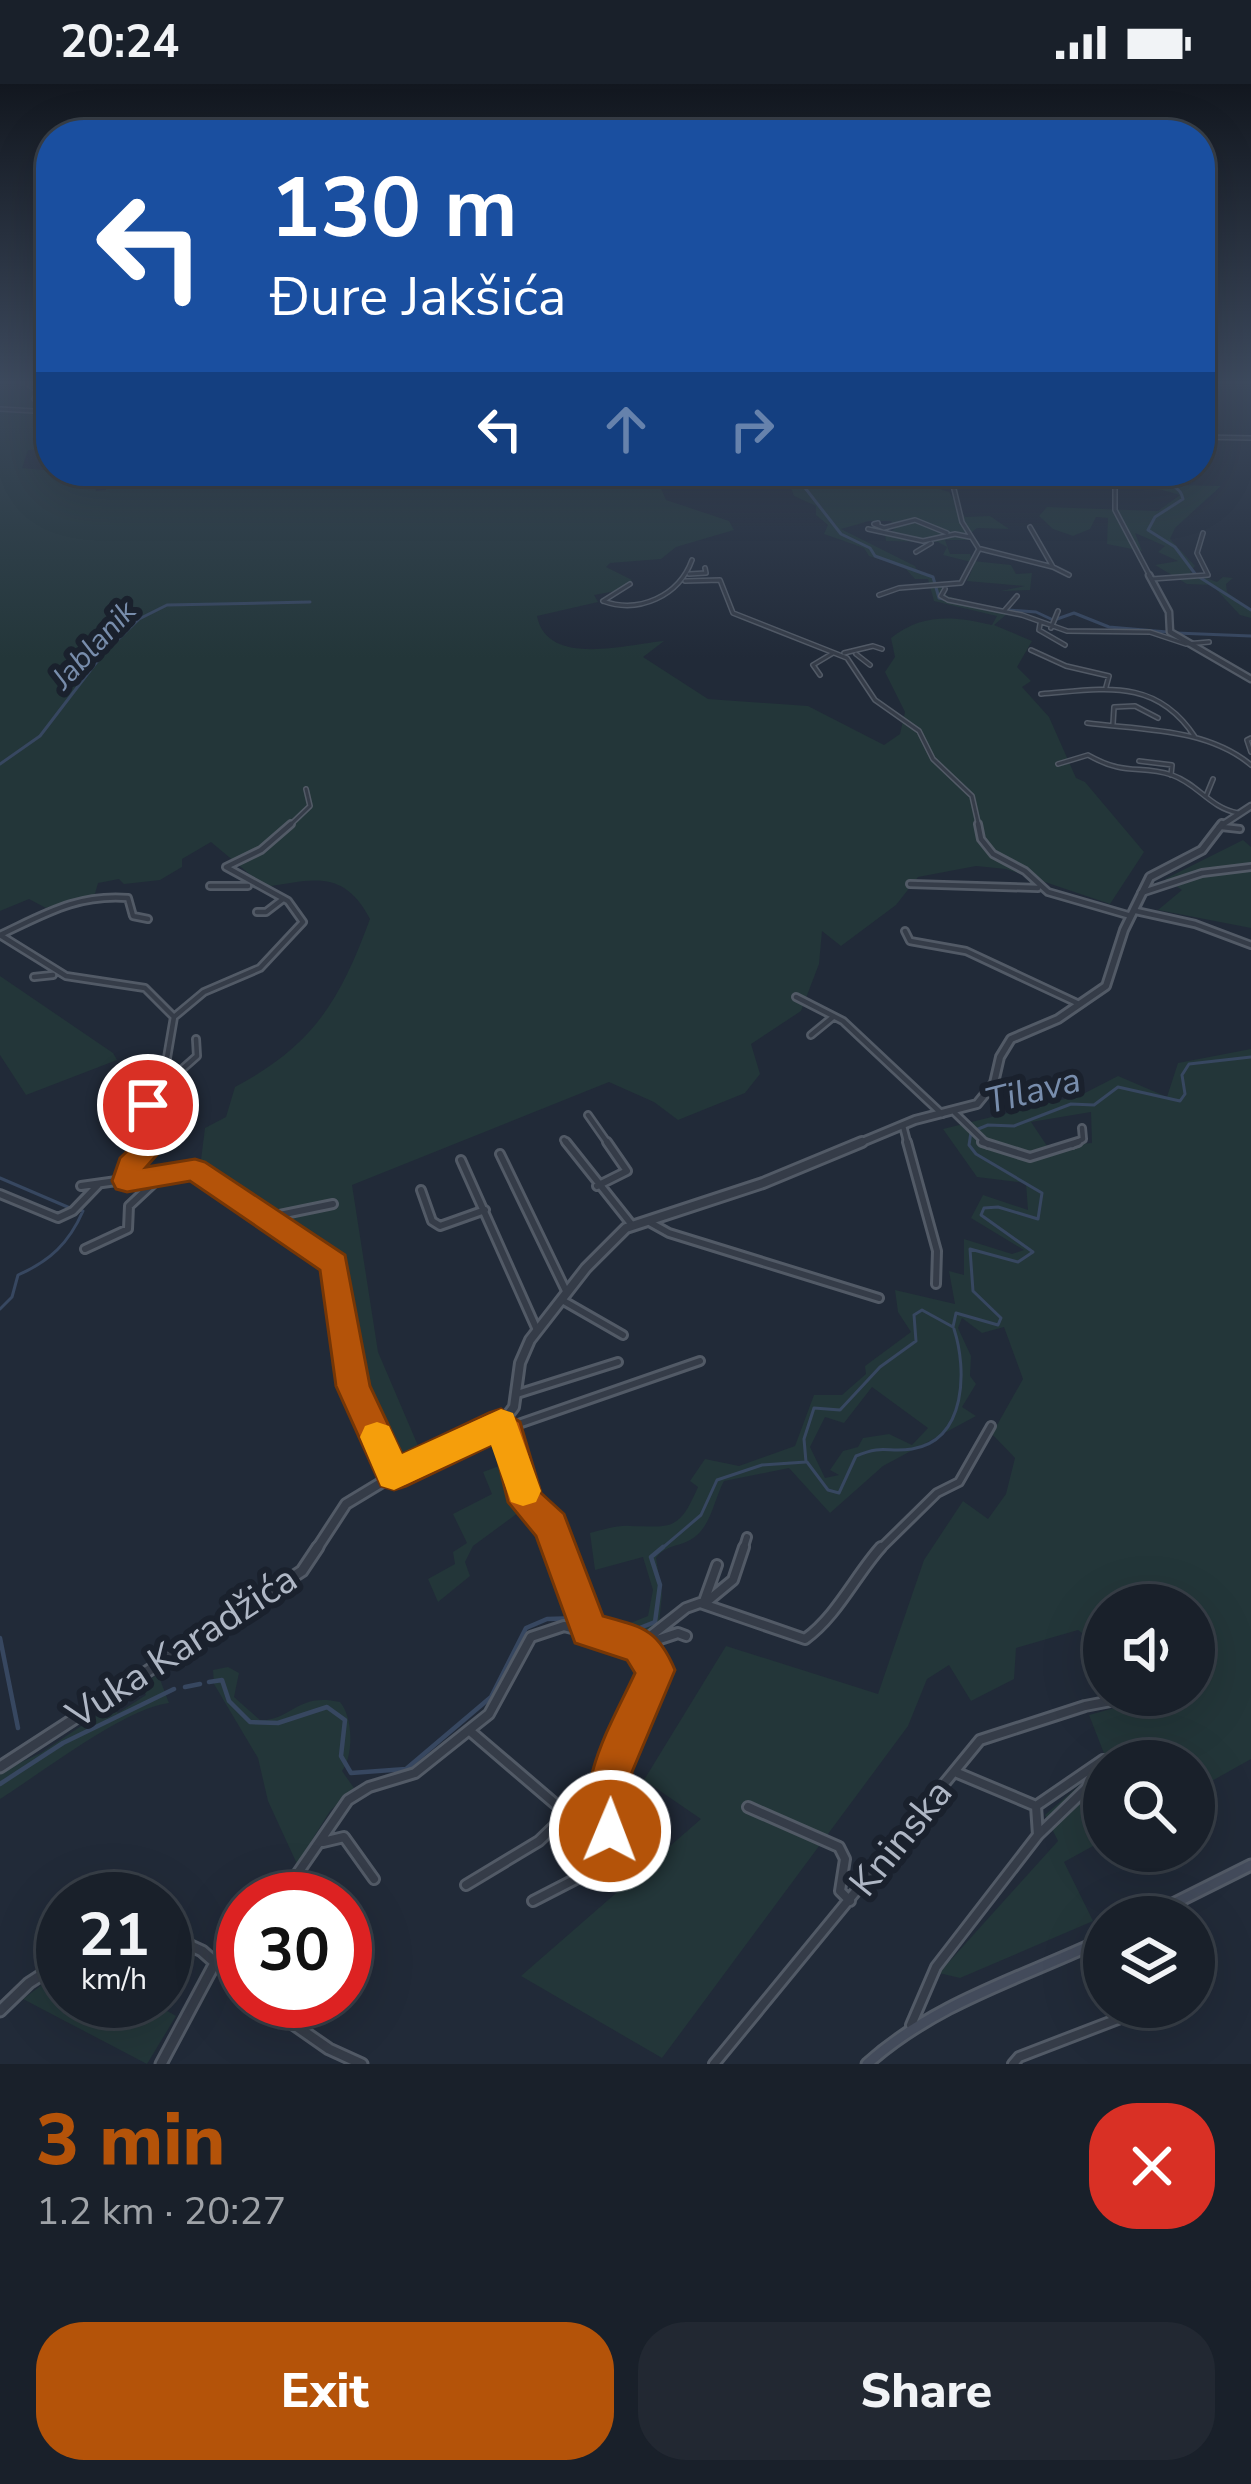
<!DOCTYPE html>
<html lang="en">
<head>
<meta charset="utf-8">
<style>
	:root { --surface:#19202a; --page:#222832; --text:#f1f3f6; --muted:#9fa3a8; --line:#373e47; --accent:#b45309 }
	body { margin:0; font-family:"Nunito Sans",sans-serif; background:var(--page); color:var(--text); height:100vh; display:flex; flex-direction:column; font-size:45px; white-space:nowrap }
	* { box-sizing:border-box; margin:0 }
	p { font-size:39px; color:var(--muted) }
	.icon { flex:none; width:66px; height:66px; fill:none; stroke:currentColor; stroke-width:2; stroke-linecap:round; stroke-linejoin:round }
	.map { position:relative; height:1980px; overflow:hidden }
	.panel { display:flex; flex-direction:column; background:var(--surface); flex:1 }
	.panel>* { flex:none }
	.banner { position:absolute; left:36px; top:36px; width:1179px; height:366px; border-radius:48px; box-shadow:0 12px 48px #0002,0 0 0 3px var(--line); background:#1a4fa0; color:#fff; overflow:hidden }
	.tools { position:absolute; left:1083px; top:1500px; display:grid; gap:24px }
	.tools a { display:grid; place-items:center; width:132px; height:132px; border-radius:50%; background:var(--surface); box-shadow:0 12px 48px #0002,0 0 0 3px var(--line); font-size:60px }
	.speed { position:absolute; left:36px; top:1788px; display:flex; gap:24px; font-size:60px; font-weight:700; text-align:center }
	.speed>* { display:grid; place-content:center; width:156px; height:156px; border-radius:50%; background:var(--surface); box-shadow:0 12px 48px #0002,0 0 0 3px var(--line); line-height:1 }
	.speed small { font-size:30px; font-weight:400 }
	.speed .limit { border:18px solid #d22; background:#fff; color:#111 }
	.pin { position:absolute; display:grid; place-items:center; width:102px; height:102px; color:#fff; margin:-51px; border:6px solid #fff; border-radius:50%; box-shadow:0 3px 12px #0007 }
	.me { position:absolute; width:132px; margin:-66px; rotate:1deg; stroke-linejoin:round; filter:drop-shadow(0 0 9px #0008) }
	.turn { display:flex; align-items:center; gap:42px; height:252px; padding:0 36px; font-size:54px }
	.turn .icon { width:156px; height:156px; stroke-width:2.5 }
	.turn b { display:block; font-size:84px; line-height:102px }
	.lanes { display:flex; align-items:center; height:114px; padding:0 36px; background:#0003; justify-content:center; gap:60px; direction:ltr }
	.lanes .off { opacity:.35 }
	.round { display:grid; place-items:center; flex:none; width:126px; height:126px; border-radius:48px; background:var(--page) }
	.head { display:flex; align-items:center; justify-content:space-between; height:204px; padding:0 36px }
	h1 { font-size:72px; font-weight:800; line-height:90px; color:var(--accent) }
	.button { display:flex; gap:24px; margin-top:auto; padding:24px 36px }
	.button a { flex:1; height:138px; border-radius:48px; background:var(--accent); color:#fff; font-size:48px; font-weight:800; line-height:138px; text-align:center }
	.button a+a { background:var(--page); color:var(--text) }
	.status { display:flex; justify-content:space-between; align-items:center; height:84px; padding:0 60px; background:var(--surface); direction:ltr }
	.status svg { height:33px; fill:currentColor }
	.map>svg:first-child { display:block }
</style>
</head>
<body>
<div class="status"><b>20:24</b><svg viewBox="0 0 49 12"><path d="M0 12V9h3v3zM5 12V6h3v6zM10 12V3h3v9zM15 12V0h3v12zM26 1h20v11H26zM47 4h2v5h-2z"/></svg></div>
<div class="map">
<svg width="1251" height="1980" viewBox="0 0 1251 1980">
	<rect width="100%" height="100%" fill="#212a38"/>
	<path fill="#233639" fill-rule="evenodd" d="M0 297 51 302V364L28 366 22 384 55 387 54 395 95 401 96 407 106 406 104 387H258L310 394 324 387H797C823 409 896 403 928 395L930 402 949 408 965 433 990 432 1009 445 977 444 966 453 971 456H945L950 470H970L973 477 1011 481 1016 490 1032 489 1030 506 1001 507 1025 502 967 497 975 479 943 471 947 463 938 458 886 457 885 451 895 445 889 441 892 437H869L841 445 915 482 919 490H931L947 512 1008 529 994 541 1032 557 1017 583 1031 597 1022 603 1049 633 1076 694 1085 698 1144 768 1110 820 1006 785 976 782 918 793 896 821 841 862 822 847 819 880 801 927 751 960 760 990 745 1009 678 1036 654 1018 609 998 352 1101 378 1268 425 1378 391 1395 349 1298 329 1185 190 1090 160 1095 201 1076 205 1044 226 1033 235 1003C314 961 340 916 370 835 343 784 313 796 265 803L211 758 182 775V783L160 796 124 800 119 795 98 799 94 813 46 824 29 815 0 827ZM658 398 739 404 789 399 794 412 816 422V431L828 441 824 450 864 464 869 472 904 483 915 495H928L934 517 997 532 992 541C954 532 922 529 891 554L895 573 885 588 905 628 900 650 884 661 808 622 708 615 643 573 664 557C628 560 547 584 537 532L598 518 594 511 616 507 632 496 606 483 610 479 661 475 676 463 734 446 729 437 666 416Z
		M1122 387 1156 390 1178 401 1221 402 1175 444 1170 455 1195 482 1190 488 1217 498 1223 493 1233 494 1226 500 1227 508 1251 526V534L1240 531 1212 501 1187 500 1155 481 1178 477 1158 468 1165 462 1135 449 1142 467 1107 460 1108 434 1096 433 1090 445 1073 452 1053 445 1039 432 1047 423 1158 427 1180 411 1145 401 1140 398 1144 394Z
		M1243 756 1251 763V844L1158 826 1182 806 1165 795Z
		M0 892 113 969 117 976 26 1011 0 971Z
		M1251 965V1675L1194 1707V1677H1107L1089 1631 1161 1611H1194V1521H1104V1565L1078 1546 1016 1564 1014 1595 971 1617 949 1581 927 1595 908 1642 662 1974 521 1892 701 1735 644 1696 726 1562 878 1610 924 1476 963 1417 988 1435 1006 1410 1015 1374 992 1350 1023 1295 1004 1243 982 1249 962 1234 958 1244 971 1272 970 1292 976 1300 962 1323 976 1332 883 1382 830 1429 789 1384 724 1397C714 1415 711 1445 690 1456 677 1463 666 1461 656 1474L662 1511 659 1541 631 1552 592 1542 590 1528 628 1540 648 1532 653 1506 643 1473 595 1486 590 1449C603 1446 617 1441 630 1442 672 1443 679 1447 698 1403L690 1397 705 1375 739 1382 795 1362 814 1311H842L866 1290 865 1282 911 1248 898 1228 895 1206 955 1220 949 1187 964 1191V1155L1012 1170 1024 1166 971 1134 983 1111 1028 1126 1026 1099 977 1093 943 1045 1081 1011 1118 992 1167 1013 1178 979ZM1091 1028 1092 1059 1047 1062 1031 1038ZM872 1303 928 1344 912 1361 889 1350 863 1354 858 1363 843 1367 830 1386 839 1391 825 1394 810 1363 825 1333 844 1339Z
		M499 1382 503 1389 515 1386 522 1426 473 1462 465 1478 470 1492 438 1518 428 1495 455 1480 453 1468 467 1459 453 1430 492 1410 483 1388Z
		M228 1583 239 1589 234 1613 260 1636C291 1637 297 1608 340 1618 353 1633 354 1671 342 1687L354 1704 330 1727 297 1780 268 1717 258 1674 214 1600 213 1586Z
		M158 1590 169 1619C125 1624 40 1690 0 1715V1688L41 1669 111 1622 118 1629 146 1611 141 1601Z
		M1104 1680V1756L1064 1778 1093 1837 960 1894 939 1889 1058 1757 1045 1731Z
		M63 1885V1917H150L176 1932 147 1980 23 1915Z"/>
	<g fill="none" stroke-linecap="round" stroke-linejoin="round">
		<path stroke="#374760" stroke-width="3" d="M1203 300 1215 297
			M1131 387 1158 392 1149 396C1162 399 1180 399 1183 415L1155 433 1148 446 1175 463 1196 491 1251 526
			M795 391 841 450 870 464 875 472 933 493 939 514 1003 528
			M1008 526 1036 528 1051 535
			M1057 535 1074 529 1109 543 1167 548
			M1176 549 1251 552
			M0 680 40 652 102 571 139 535 167 521 310 518
			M0 1094 70 1124
			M0 1225 12 1213 18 1191C50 1177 69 1159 83 1127L79 1126
			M807 1378 828 1406 839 1409 856 1372C884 1360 887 1369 912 1365 967 1356 967 1285 954 1245
			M660 1466 701 1431 717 1396 762 1381 806 1378 804 1355 814 1324 840 1326 880 1283 916 1257 914 1231 922 1226 953 1243 956 1229 998 1241 1001 1234 973 1207 970 1165 1018 1178 1033 1168 981 1131 984 1124 998 1123 1038 1135 1042 1109 976 1070 969 1061 971 1048 988 1041 1014 1042 1071 1020 1094 1021 1118 1003 1180 1017 1185 1010 1182 991 1189 980 1251 973"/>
		<path stroke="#374760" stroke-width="4.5" d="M589 1535 627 1549 655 1538 660 1501 651 1473 663 1463
			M0 1554 18 1644
			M209 1598 222 1596 229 1617 250 1638 278 1639 327 1623 345 1636 341 1672 351 1689 406 1685 491 1613 526 1544 547 1535 580 1534
			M185 1603 200 1600
			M0 1700 63 1659 174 1605"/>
		<g stroke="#525a66" stroke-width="6">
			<path id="minor-far3" d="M23 297 38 307 34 315 51 321
				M33 297 51 299
				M1200 300 1206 305 1200 311
				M0 325 51 328
				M695 387 693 396 759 400 797 388 872 400 954 399
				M955 387 962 396
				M977 396 993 387
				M878 439 874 440 884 444 915 436 947 449
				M868 445 923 457 955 450 970 453
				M981 465 1053 483 1030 443
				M916 468 931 459
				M1053 483 1069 491
				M689 490 706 489 705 484
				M1152 495 1208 491 1197 469 1203 449
				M685 497 720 496 733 529 847 574 875 616 919 647 933 675 972 712 979 743
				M945 505 941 512 948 516 1022 531 1067 547 1150 548 1186 560 1209 558
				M879 511 899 504 961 499 979 465 962 438 953 401C997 400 1037 391 1080 387
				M603 517C639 530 679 512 692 476
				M603 517 630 500
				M1005 526 1017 512
				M1040 540 1039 546 1065 561
				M1051 544 1058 527
				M1031 566 1066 582 1109 592 1106 603
				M844 569 873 562 882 565
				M856 570 870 581
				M820 591 813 581 833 569
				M1041 610C1104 605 1156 593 1195 653
				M1087 639C1142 646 1207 644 1251 681
				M1113 640 1114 623 1135 622 1158 634
				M1251 654 1247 656 1251 668
				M1139 677 1172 681 1171 691
				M1058 680 1088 671C1127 693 1139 680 1172 691 1198 700 1210 724 1238 729
				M1206 712 1213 695
				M288 743 310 722 306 705"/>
		</g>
		<g stroke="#525a66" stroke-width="10">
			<path id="minor-far2" d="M978 740 981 755 993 770 1025 787 1048 808 1131 832
				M1222 743 1240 745
				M910 800 1038 804
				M210 802H248
				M1141 809 1202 789 1251 783
				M1136 827 1195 840 1251 861
				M257 828H266L283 815
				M905 847 910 857 966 867 1077 919
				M0 851 66 892 145 904 174 933 162 1003 149 1017 146 1031 158 1054 151 1061
				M0 851C45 830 77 810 128 814L133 832 148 835
				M34 893 53 891
				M796 913 843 937 942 1030
				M174 933 204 908 260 884 303 838 288 817 226 783 261 766 291 740
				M811 951 833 933
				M162 1003 197 972 196 955
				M955 1029 988 1061
				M588 1031 609 1061
				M903 1042 908 1061
				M564 1056 568 1061
				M1072 1061 1083 1055 1082 1044"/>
		</g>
		<g stroke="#525a66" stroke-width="12">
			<path id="minor-far1" d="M566 1058 632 1141
				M907 1058 937 1167 936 1200
				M982 1058 1030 1073 1078 1058
				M500 1070 567 1209
				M461 1076 537 1246
				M127 1097 130 1081 154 1058
				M81 1102 195 1086 329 1174 339 1194 353 1302 394 1391
				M597 1102 627 1087 607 1058
				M421 1106 432 1137 440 1142 485 1126
				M0 1110 58 1134 73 1127 98 1101
				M270 1133 333 1120
				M651 1139 669 1149 879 1214
				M85 1165 128 1145 129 1122 160 1093
				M562 1216 623 1251
				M517 1310 618 1278
				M502 1341 526 1418 551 1442 560 1466
				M507 1344 700 1277
				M743 1466 747 1453
				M879 1466 937 1409 959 1398 991 1342"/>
		</g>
		<g stroke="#525a66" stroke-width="14">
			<path id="minor" d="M559 1463 589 1546
				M703 1520 717 1481
				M704 1520 733 1496 744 1463
				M648 1559 678 1549 686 1552
				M955 1688 1036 1722
				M1036 1722 1103 1676
				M748 1723 839 1763 845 1775 840 1807 850 1817
				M1038 1751 1092 1699
				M323 1758 344 1753 374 1795
				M466 1801 539 1757 567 1730 470 1647
				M280 1815 348 1716 369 1703 415 1689 489 1630 531 1553 564 1542 639 1561 686 1524 700 1519 805 1555C837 1532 855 1492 881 1463
				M533 1817 603 1781 609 1772 611 1687 656 1587 639 1561
				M215 1879 225 1861 243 1847
				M911 1941 936 1883 1038 1751 1036 1722
				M714 1980 980 1656 1085 1622 1142 1611
				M1013 1980 1019 1973 1149 1923"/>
		</g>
		<g stroke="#525a66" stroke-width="6">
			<path id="tertiary-far4" d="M1200 353 1251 354
				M1115 387V426L1151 494"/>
		</g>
		<g stroke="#525a66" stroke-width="9">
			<path id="tertiary-far3" d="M1149 491 1169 528 1170 548 1251 595
				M1219 743 1251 722"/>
		</g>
		<g stroke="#525a66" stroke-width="12">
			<path id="tertiary-far2" d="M855 1061 915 1036 977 1020 994 999 1000 973 1011 955 1058 935 1106 902 1124 846 1150 793 1202 766 1222 740"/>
		</g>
		<g stroke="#525a66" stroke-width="14">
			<path id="tertiary-far1" d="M316 1466 346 1420 394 1391 501 1340 514 1323 520 1279 530 1256 586 1184 626 1144 763 1099 862 1058"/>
		</g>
		<g stroke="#525a66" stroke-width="15">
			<path id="tertiary" d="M0 1683 302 1487 318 1463
				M165 1850 202 1867 243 1903
				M260 1917 329 1965 362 1980
				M0 1927 29 1899 63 1877
				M161 1980 215 1879"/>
		</g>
		<g stroke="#525a66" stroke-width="15">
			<path id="secondary" d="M1147 1833 1251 1781
				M867 1980C936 1918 1022 1894 1104 1855"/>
		</g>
		<use href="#minor-far3" stroke="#353c48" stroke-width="3"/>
		<use href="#minor-far2" stroke="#353c48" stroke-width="4.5"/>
		<use href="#minor-far1" stroke="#353c48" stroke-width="6"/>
		<use href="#minor" stroke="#353c48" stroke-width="8"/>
		<use href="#tertiary-far4" stroke="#353c48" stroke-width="3"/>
		<use href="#tertiary-far3" stroke="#353c48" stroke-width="4.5"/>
		<use href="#tertiary-far2" stroke="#353c48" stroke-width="6"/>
		<use href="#tertiary-far1" stroke="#353c48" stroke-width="8"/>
		<use href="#tertiary" stroke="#353c48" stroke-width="9"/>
		<use href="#secondary" stroke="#434b5b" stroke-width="9"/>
	</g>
	<linearGradient id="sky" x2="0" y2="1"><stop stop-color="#12171f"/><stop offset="0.52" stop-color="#3d4a5e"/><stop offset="1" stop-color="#3d4a5e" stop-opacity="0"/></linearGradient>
	<rect width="1251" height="574" fill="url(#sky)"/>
	<path fill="#b45309" stroke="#753606" stroke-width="3" d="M148 1011 162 1021 160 1031 172 1054 146 1083 195 1075 205 1078 345 1171 370 1302 402 1370 489 1329 501 1325 520 1338 541 1409 564 1430 603 1532C643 1543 658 1545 675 1586L632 1688 631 1747 625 1762 610 1768 595 1762C571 1703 611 1641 635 1589L627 1576 575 1559 536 1452 508 1418 494 1360 406 1402 394 1406 381 1402 336 1302 320 1186 190 1097 127 1108 116 1105 112 1097 120 1074 143 1052 132 1031 134 1021Z"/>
	<path fill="#f59e0b" d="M501 1325 513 1329 541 1407 536 1418 523 1422 511 1418 491 1361 394 1406 381 1402 360 1353 365 1342 377 1338 389 1342 402 1370Z"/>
	<g text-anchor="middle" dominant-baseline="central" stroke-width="12" stroke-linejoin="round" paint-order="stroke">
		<g font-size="30" font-style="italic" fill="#788dac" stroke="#1a212d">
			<text transform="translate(94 561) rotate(-47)">Jablanik</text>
		</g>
		<g font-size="36" font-style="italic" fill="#788dac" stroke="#1a212d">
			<text transform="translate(1033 1007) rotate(-14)">Tilava</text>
		</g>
		<g font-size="39" fill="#afb7c5" stroke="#1a212d">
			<text transform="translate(182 1563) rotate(-33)">Vuka Karadžića</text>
			<text transform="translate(901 1754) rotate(-51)">Kninska</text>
		</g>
	</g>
</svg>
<div class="tools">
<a><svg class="icon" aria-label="sound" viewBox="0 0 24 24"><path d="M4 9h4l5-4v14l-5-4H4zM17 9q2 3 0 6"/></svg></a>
<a><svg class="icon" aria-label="search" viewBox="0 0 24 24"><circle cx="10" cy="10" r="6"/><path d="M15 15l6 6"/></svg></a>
<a><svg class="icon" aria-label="layers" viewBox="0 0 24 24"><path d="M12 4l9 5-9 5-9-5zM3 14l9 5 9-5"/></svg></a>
</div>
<div class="speed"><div>21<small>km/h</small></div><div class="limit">30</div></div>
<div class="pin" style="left:148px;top:1021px;background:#d93025"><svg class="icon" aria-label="arrive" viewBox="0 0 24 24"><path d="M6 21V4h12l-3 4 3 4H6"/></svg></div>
<svg class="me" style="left:610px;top:1747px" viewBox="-20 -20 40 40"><circle r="17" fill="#b45309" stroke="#fff" stroke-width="3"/><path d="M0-11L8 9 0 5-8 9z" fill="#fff"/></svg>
<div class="banner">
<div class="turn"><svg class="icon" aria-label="left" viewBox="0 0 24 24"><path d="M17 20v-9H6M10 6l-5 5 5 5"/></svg><div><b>130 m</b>Đure Jakšića</div></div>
<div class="lanes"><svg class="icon" aria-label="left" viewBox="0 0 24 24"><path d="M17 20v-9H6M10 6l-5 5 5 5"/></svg><svg class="icon off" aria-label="ahead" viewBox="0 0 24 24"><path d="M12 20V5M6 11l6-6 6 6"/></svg><svg class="icon off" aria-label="right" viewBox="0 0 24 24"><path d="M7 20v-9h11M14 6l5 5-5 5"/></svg></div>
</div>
</div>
<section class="panel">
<div class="head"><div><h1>3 min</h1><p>1.2 km · 20:27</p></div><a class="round" style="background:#d93025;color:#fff"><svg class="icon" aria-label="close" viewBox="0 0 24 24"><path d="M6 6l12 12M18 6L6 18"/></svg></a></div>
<div class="button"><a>Exit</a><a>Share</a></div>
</section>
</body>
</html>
